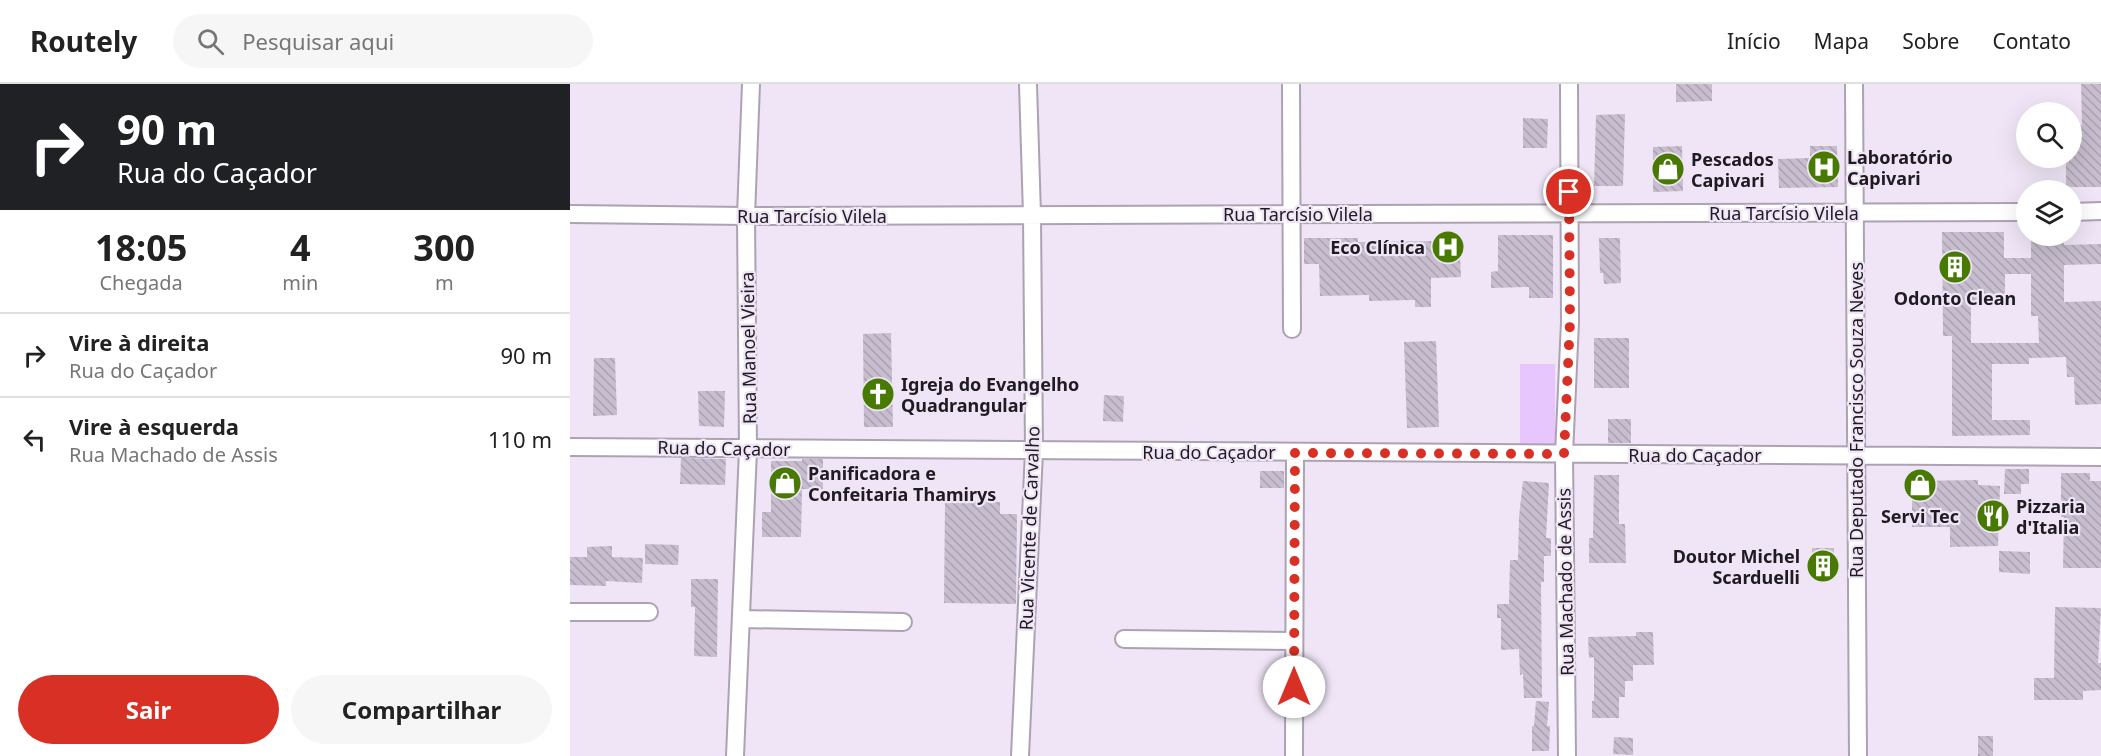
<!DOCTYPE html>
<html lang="pt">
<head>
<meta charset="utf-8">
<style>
	:root { --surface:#fff; --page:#f6f6f6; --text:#222; --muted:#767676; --line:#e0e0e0; --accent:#d93025 }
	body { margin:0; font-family:"Noto Sans",sans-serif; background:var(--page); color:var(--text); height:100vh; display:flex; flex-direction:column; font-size:22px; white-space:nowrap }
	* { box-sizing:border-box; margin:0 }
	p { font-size:20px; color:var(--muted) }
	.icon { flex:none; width:33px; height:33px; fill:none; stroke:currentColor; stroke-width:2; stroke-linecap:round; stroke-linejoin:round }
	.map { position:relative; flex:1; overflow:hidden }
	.sheet { display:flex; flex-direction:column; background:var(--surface); width:570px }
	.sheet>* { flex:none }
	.banner { background:#202124; color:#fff; overflow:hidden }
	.fabs { position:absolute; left:1446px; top:18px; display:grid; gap:12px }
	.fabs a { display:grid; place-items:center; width:66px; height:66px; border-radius:50%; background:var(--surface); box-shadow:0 6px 24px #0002; font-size:30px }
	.pin { position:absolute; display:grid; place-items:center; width:51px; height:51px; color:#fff; margin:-26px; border:3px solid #fff; border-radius:50%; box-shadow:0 2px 6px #0007 }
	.me { position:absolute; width:66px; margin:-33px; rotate:0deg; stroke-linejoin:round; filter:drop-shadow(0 0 4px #0008) }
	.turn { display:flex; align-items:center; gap:21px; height:126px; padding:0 18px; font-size:27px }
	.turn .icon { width:78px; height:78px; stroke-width:2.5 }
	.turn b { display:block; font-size:42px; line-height:51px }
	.eta { display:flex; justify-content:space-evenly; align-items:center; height:102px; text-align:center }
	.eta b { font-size:36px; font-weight:700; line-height:42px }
	.cta { display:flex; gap:12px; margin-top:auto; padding:12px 18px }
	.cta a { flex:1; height:69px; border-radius:36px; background:var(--accent); color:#fff; font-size:24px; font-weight:700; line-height:69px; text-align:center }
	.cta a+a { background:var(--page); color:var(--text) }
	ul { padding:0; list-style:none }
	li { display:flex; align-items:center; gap:18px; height:84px; padding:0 18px; border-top:2px solid var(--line) }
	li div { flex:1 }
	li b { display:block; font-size:22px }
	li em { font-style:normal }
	header { display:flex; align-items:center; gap:36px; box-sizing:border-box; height:84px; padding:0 30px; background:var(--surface); border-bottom:2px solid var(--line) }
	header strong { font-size:28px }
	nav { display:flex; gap:33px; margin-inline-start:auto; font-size:21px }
	.search { width:420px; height:54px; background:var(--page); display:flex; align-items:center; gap:15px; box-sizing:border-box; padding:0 21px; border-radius:33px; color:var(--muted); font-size:22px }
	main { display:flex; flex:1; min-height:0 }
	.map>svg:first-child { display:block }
</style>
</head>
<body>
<header>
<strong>Routely</strong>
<div class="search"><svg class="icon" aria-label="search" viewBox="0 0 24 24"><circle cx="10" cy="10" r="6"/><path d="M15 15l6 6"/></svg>Pesquisar aqui</div>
<nav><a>Início</a><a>Mapa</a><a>Sobre</a><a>Contato</a></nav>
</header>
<main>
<section class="sheet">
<div class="banner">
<div class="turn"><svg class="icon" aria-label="right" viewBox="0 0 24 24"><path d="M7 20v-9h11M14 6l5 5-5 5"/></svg><div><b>90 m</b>Rua do Caçador</div></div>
</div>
<div class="eta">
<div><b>18:05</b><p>Chegada</p></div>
<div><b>4</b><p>min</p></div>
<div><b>300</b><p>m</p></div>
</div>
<ul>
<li><svg class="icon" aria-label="right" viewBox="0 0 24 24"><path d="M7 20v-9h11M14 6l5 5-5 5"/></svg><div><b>Vire à direita</b><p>Rua do Caçador</p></div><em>90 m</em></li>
<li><svg class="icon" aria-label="left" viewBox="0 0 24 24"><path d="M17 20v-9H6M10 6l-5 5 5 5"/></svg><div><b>Vire à esquerda</b><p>Rua Machado de Assis</p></div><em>110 m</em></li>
</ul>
<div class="cta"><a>Sair</a><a>Compartilhar</a></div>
</section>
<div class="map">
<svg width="1531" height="672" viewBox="0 0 1531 672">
	<defs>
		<pattern id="building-back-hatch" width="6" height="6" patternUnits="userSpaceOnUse" patternTransform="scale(1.5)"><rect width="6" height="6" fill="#c7bdce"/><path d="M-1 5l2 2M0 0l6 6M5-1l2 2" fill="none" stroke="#aaa2b1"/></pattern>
	</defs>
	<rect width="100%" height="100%" fill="#efe5f6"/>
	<path fill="#e7c5fd" d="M950 280H985V361H950Z"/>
	<path fill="url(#building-back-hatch)" fill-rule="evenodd" d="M1106 0H1142V17L1106 18Z
		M1511 0H1531V103H1496V74H1502V41H1512Z
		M1055 30 1053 102H1024L1026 31Z
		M953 34 978 35 977 64H953Z
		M1112 62 1113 107 1083 108V63Z
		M1240 62H1267L1268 103 1209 104 1208 75 1240 74Z
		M1372 148H1434V174H1461V153L1494 152V161L1531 160V180L1494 181V218L1531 217V320L1505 321 1504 293H1497L1496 273 1459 274V280H1422V336H1460V351L1382 352V252H1373ZM1435 190H1461V232H1468L1469 259H1401V218L1435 217Z
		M928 151H983V214H959V203L921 204V188L928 187Z
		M889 152 891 193 861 194V223H845V216L799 217V211L750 212 749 180H734V154H788V158L867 157 866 153Z
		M1029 154H1050L1051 199 1034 200 1033 189H1030Z
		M321 249 323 343H294L293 250Z
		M1024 254H1059V304H1024Z
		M866 257 869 343 837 344 834 258Z
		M24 274H45L47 331 23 332Z
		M128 307H155L154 343 129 342Z
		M534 311 554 312 553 338 533 337Z
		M1038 335H1061V359H1038Z
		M111 374 156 375 155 401 110 400Z
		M232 375H253V405H232L231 453H192V428H201V377H232Z
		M1435 385H1459V400H1451V410H1434Z
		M690 387H714V404H690Z
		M1491 389H1520V397H1531V484H1493L1494 433H1491Z
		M1024 391H1049V440H1055L1056 479H1019V454H1023Z
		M1408 396V401L1430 402 1428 462 1380 463V443H1342V397Z
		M953 397 979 399 976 454H981V472H974V498H971L972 614H954L953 590 950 591 949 565 931 566V534H927V520H939L940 476H948L949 433Z
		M375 417 430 418V430H447L446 520 374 519Z
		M75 460 109 461 108 481 75 480Z
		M42 462V473L73 474 72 499 36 497V502L0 501V473H17V463Z
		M1242 464H1264V493H1242Z
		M1429 467 1460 468V490L1429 488Z
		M121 495H148L147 573 124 572 125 523H121Z
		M1485 523 1531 524 1528 579H1531V606L1513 607V616H1464V594H1484Z
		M1066 548H1083L1084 581H1063V597H1055V613H1049V634H1022V617H1024V573L1019 574 1018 553 1066 552Z
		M966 617 979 618 977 642H980L979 667H962V642H964Z
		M1408 652H1423V672H1408Z
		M1044 653 1063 654V671L1043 670Z"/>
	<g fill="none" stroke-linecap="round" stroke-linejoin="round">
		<g stroke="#aca2b2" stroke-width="20">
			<path id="street" d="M721 0 722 245
				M1284 0 1288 672
				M1502 128 1531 127
				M0 130 176 132 1456 128
				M0 363 1531 373
				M0 528H79
				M173 535 333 538
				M554 555 724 557
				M165 672 178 366 176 132 181 0
				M450 672 464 367 462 131 458 0
				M724 672 725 369
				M997 672 994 370 1000 238 999 0"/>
		</g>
		<use href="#street" stroke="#fff" stroke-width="16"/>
	</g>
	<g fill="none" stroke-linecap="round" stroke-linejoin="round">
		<path stroke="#d93025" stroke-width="10" stroke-dasharray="0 18" d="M724 603 725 369 994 370 1000 238 999 108"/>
	</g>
	<defs>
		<g id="hospital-disc" transform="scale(1.725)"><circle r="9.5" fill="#487a03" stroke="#efe5f6"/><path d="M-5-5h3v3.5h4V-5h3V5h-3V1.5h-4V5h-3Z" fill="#fff"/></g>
		<g id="shop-disc" transform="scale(1.725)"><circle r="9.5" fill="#487a03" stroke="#efe5f6"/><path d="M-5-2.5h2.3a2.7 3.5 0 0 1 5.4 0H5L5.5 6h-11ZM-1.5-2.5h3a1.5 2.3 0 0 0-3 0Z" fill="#fff"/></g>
		<g id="building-disc" transform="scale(1.725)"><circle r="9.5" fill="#487a03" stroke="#efe5f6"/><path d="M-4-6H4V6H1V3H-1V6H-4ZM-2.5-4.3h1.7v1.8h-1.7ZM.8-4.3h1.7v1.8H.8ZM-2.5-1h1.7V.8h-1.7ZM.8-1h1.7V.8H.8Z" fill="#fff"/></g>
		<g id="church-disc" transform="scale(1.725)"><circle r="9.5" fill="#487a03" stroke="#efe5f6"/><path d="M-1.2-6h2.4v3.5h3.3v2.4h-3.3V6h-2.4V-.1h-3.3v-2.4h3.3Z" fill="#fff"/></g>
		<g id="restaurant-disc" transform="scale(1.725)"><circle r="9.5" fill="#487a03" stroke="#efe5f6"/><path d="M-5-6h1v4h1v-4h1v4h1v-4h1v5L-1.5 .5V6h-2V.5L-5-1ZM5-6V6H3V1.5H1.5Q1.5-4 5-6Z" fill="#fff"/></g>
	</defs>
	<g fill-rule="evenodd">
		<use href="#hospital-disc" x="1254" y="83"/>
		<use href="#shop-disc" x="1098" y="85"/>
		<use href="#hospital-disc" x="878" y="163"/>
		<use href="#building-disc" x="1385" y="183"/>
		<use href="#church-disc" x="308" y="310"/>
		<use href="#shop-disc" x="215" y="399"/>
		<use href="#shop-disc" x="1350" y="401"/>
		<use href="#restaurant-disc" x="1423" y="432"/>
		<use href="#building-disc" x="1253" y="482"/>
	</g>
	<g text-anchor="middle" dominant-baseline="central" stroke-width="4.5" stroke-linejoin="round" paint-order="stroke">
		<g font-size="18" font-weight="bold" fill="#1f1b21" stroke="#efe5f6" text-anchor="start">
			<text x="1277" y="73">Laboratório<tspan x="1277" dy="21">Capivari</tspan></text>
			<text x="1121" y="75">Pescados<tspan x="1121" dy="21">Capivari</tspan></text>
			<text x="855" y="163" text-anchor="end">Eco Clínica</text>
			<text x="1385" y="214" text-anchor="middle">Odonto Clean</text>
			<text x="331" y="300">Igreja do Evangelho<tspan x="331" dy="21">Quadrangular</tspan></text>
			<text x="238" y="389">Panificadora e<tspan x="238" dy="21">Confeitaria Thamirys</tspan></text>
			<text x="1446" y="422">Pizzaria<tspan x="1446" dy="21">d'Italia</tspan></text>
			<text x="1350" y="432" text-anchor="middle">Servi Tec</text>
			<text x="1230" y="472" text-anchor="end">Doutor Michel<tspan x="1230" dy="21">Scarduelli</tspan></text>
		</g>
		<g font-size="18" fill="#1f1b21" stroke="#efe5f6">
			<text x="1214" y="129">Rua Tarcísio Vilela</text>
			<text x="728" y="130">Rua Tarcísio Vilela</text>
			<text x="242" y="132">Rua Tarcísio Vilela</text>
			<text transform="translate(178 264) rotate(-91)">Rua Manoel Vieira</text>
			<text transform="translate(1286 336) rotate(-90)">Rua Deputado Francisco Souza Neves</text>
			<text transform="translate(154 364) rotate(1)">Rua do Caçador</text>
			<text x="639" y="368">Rua do Caçador</text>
			<text x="1125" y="371">Rua do Caçador</text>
			<text transform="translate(459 444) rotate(-88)">Rua Vicente de Carvalho</text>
			<text transform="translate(995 498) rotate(-91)">Rua Machado de Assis</text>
		</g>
	</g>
</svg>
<div class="fabs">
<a><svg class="icon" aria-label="search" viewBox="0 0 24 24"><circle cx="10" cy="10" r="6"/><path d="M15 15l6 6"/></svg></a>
<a><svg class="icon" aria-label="layers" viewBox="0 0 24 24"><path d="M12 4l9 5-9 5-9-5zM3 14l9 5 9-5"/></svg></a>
</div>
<div class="pin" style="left:999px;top:108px;background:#d93025"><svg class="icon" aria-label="arrive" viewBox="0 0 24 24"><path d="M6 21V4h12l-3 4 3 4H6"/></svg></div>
<svg class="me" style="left:724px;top:603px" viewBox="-20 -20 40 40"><circle r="19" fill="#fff"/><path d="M0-13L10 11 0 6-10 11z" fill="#d93025"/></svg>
</div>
</main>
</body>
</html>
